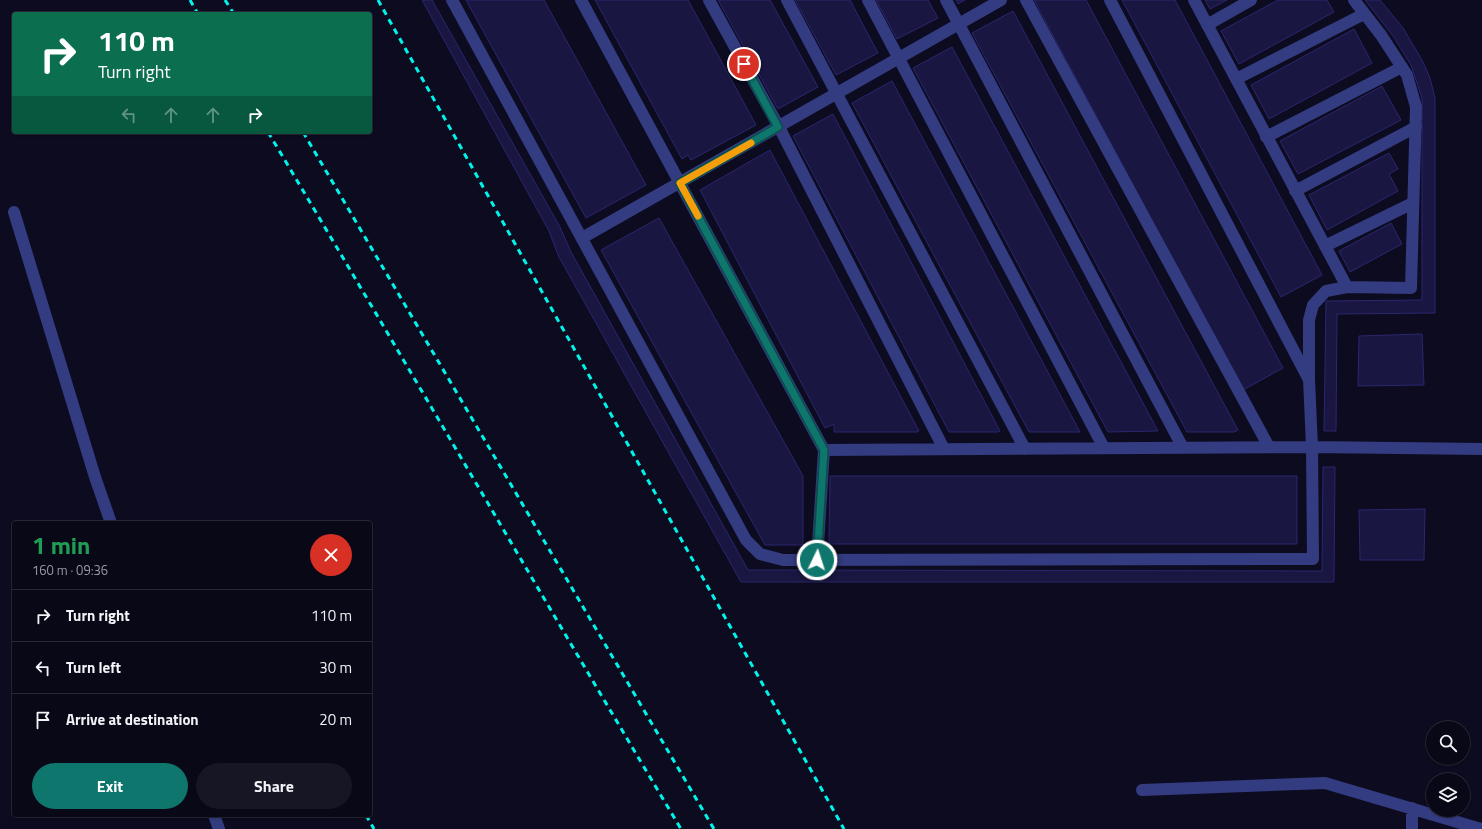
<!DOCTYPE html>
<html lang="en">
<head>
<meta charset="utf-8">
<style>
	:root { --surface:#090817; --page:#171624; --text:#f1f3f6; --muted:#999aa1; --line:#292936; --accent:#0f766e }
	body { margin:0; font-family:"Titillium Web",sans-serif; background:var(--page); color:var(--text); height:100vh; display:flex; flex-direction:column; font-size:15px; white-space:nowrap }
	* { box-sizing:border-box; margin:0 }
	p { font-size:13px; color:var(--muted) }
	.icon { flex:none; width:22px; height:22px; fill:none; stroke:currentColor; stroke-width:2; stroke-linecap:round; stroke-linejoin:round }
	.map { position:relative; flex:1; overflow:hidden }
	.sheet { position:absolute; left:12px; top:521px; width:360px; height:296px; display:flex; flex-direction:column; background:var(--surface); border-radius:4px; box-shadow:0 1px 3px #0004,0 0 0 1px var(--line) }
	.sheet>* { flex:none }
	.hud { position:absolute; left:12px; top:12px; width:360px; height:122px; border-radius:4px; box-shadow:0 1px 3px #0004,0 0 0 1px var(--line); background:#0b6e4f; color:#fff; overflow:hidden }
	.tools { position:absolute; left:1426px; top:721px; display:grid; gap:8px }
	.tools a { display:grid; place-items:center; width:44px; height:44px; border-radius:50%; background:var(--surface); box-shadow:0 1px 3px #0004,0 0 0 1px var(--line); font-size:20px }
	.pin { position:absolute; display:grid; place-items:center; width:34px; height:34px; color:#fff; margin:-17px; border:2px solid #fff; border-radius:50%; box-shadow:0 1px 4px #0007 }
	.me { position:absolute; width:44px; margin:-22px; rotate:4deg; stroke-linejoin:round; filter:drop-shadow(0 0 3px #0008) }
	.turn { display:flex; align-items:center; gap:14px; height:84px; padding:0 20px; font-size:18px }
	.turn .icon { width:52px; height:52px; stroke-width:2.5 }
	.turn b { display:block; font-size:28px; line-height:34px }
	.lanes { display:flex; align-items:center; height:38px; padding:0 20px; background:#0003; justify-content:center; gap:20px; direction:ltr }
	.lanes .off { opacity:.35 }
	.round { display:grid; place-items:center; flex:none; width:42px; height:42px; border-radius:21px; background:var(--page) }
	.summary { display:flex; align-items:center; justify-content:space-between; height:68px; padding:0 20px }
	h1 { font-size:24px; font-weight:700; line-height:30px; color:#1e9e55 }
	.action { display:flex; gap:8px; margin-top:auto; padding:8px 20px }
	.action a { flex:1; height:46px; border-radius:24px; background:var(--accent); color:#fff; font-size:16px; font-weight:700; line-height:46px; text-align:center }
	.action a+a { background:var(--page); color:var(--text) }
	ul { padding:0; list-style:none }
	li { display:flex; align-items:center; gap:12px; height:52px; padding:0 20px; border-top:1px solid var(--line) }
	li div { flex:1 }
	li b { display:block; font-size:15px }
	li em { font-style:normal }
	.map>svg:first-child { display:block }
</style>
</head>
<body>
<div class="map">
<svg width="1482" height="829" viewBox="0 0 1482 829">
	<rect width="100%" height="100%" fill="#0c0b1f"/>
	<path fill="#191641" stroke="#2b276f" d="M422 0H432L560 227 571 252 748 570 1322 571 1323 467H1335L1334 582H741L559 257 549 231Z
		M466 0H544L646 185 586 218Z
		M595 0H688L756 125 691 160 688 155 682 159Z
		M718 0H770L818 87 778 109Z
		M795 0H850L878 53 836 75Z
		M876 0H928L938 18 897 39Z
		M956 0H965L958 4Z
		M1034 0H1086L1283 368 1243 390Z
		M1122 0H1175L1322 275 1281 297Z
		M1205 0H1227L1210 9Z
		M1278 0H1327L1334 12 1239 64 1221 31Z
		M1365 0H1380L1403 28 1422 60 1430 78 1435 98V313L1337 314 1336 431H1324L1326 301 1422 300V98L1411 65 1393 36Z
		M1013 11 1238 430 1234 432H1187L972 33Z
		M1354 29 1372 63 1269 119 1251 85Z
		M952 47 1158 431 1108 432 913 68Z
		M892 81 1080 432H1029L852 103Z
		M1382 86 1401 120 1298 174 1280 141Z
		M833 114 1000 431 998 432H949L793 136Z
		M770 150 919 431 917 432H834V424L825 428 700 190Z
		M1389 153 1398 169 1389 174 1398 191 1327 230 1309 195Z
		M659 218 803 476V545H765L601 250Z
		M1391 223 1402 244 1350 272 1339 251Z
		M1422 334 1424 385 1358 386 1359 336Z
		M830 476H1297V544H829Z
		M1425 509 1424 560H1360L1359 510Z"/>
	<g fill="none" stroke-linecap="round" stroke-linejoin="round">
		<path stroke="#333b81" stroke-width="12" d="M452 0 746 540 760 554 783 560 1313 559 1312 447 1309 379V320L1313 305 1326 291 1347 287 1411 288 1416 107 1407 75 1381 35 1354 0
			M581 0 824 450 817 560
			M709 0 779 127 944 449
			M787 0 1025 449
			M868 0 1104 448
			M946 0 1183 448
			M1026 0 1269 447
			M1110 0 1308 378
			M1194 0 1347 287
			M1207 25 1251 0
			M1236 79 1364 14
			M1266 137 1402 67
			M1295 191 1416 127
			M14 212 95 477 111 523
			M582 238 1001 0
			M1325 246 1413 203
			M824 450 1312 447 1482 449
			M1142 790 1325 783 1481 829
			M1412 808V829
			M214 815 219 829"/>
		<path stroke="#00f4eb" stroke-width="3" stroke-dasharray="6 5" stroke-linecap="butt" d="M190 0 198 14
			M225 0 234 14
			M378 0 844 829
			M268 132C407 364 542 597 681 829
			M303 132 714 829
			M366 815 374 829"/>
	</g>
	<g fill="none" stroke-linecap="round" stroke-linejoin="round">
		<g stroke="#0a4d48" stroke-width="10">
			<path id="route" d="M744 64 778 127 680 183 824 450 817 560"/>
		</g>
		<use href="#route" stroke="#0f766e" stroke-width="7"/>
		<path stroke="#f59e0b" stroke-width="7" d="M698 216 680 183 751 143"/>
	</g>
</svg>
<div class="tools">
<a><svg class="icon" aria-label="search" viewBox="0 0 24 24"><circle cx="10" cy="10" r="6"/><path d="M15 15l6 6"/></svg></a>
<a><svg class="icon" aria-label="layers" viewBox="0 0 24 24"><path d="M12 4l9 5-9 5-9-5zM3 14l9 5 9-5"/></svg></a>
</div>
<div class="pin" style="left:744px;top:64px;background:#d93025"><svg class="icon" aria-label="arrive" viewBox="0 0 24 24"><path d="M6 21V4h12l-3 4 3 4H6"/></svg></div>
<svg class="me" style="left:817px;top:560px" viewBox="-20 -20 40 40"><circle r="17" fill="#0f766e" stroke="#fff" stroke-width="3"/><path d="M0-11L8 9 0 5-8 9z" fill="#fff"/></svg>
<div class="hud">
<div class="turn"><svg class="icon" aria-label="right" viewBox="0 0 24 24"><path d="M7 20v-9h11M14 6l5 5-5 5"/></svg><div><b>110 m</b>Turn right</div></div>
<div class="lanes"><svg class="icon off" aria-label="left" viewBox="0 0 24 24"><path d="M17 20v-9H6M10 6l-5 5 5 5"/></svg><svg class="icon off" aria-label="ahead" viewBox="0 0 24 24"><path d="M12 20V5M6 11l6-6 6 6"/></svg><svg class="icon off" aria-label="ahead" viewBox="0 0 24 24"><path d="M12 20V5M6 11l6-6 6 6"/></svg><svg class="icon" aria-label="right" viewBox="0 0 24 24"><path d="M7 20v-9h11M14 6l5 5-5 5"/></svg></div>
</div>
<section class="sheet">
<div class="summary"><div><h1>1 min</h1><p>160 m · 09:36</p></div><a class="round" style="background:#d93025;color:#fff"><svg class="icon" aria-label="close" viewBox="0 0 24 24"><path d="M6 6l12 12M18 6L6 18"/></svg></a></div>
<ul>
<li><svg class="icon" aria-label="right" viewBox="0 0 24 24"><path d="M7 20v-9h11M14 6l5 5-5 5"/></svg><div><b>Turn right</b></div><em>110 m</em></li>
<li><svg class="icon" aria-label="left" viewBox="0 0 24 24"><path d="M17 20v-9H6M10 6l-5 5 5 5"/></svg><div><b>Turn left</b></div><em>30 m</em></li>
<li><svg class="icon" aria-label="arrive" viewBox="0 0 24 24"><path d="M6 21V4h12l-3 4 3 4H6"/></svg><div><b>Arrive at destination</b></div><em>20 m</em></li>
</ul>
<div class="action"><a>Exit</a><a>Share</a></div>
</section>
</div>
</body>
</html>
